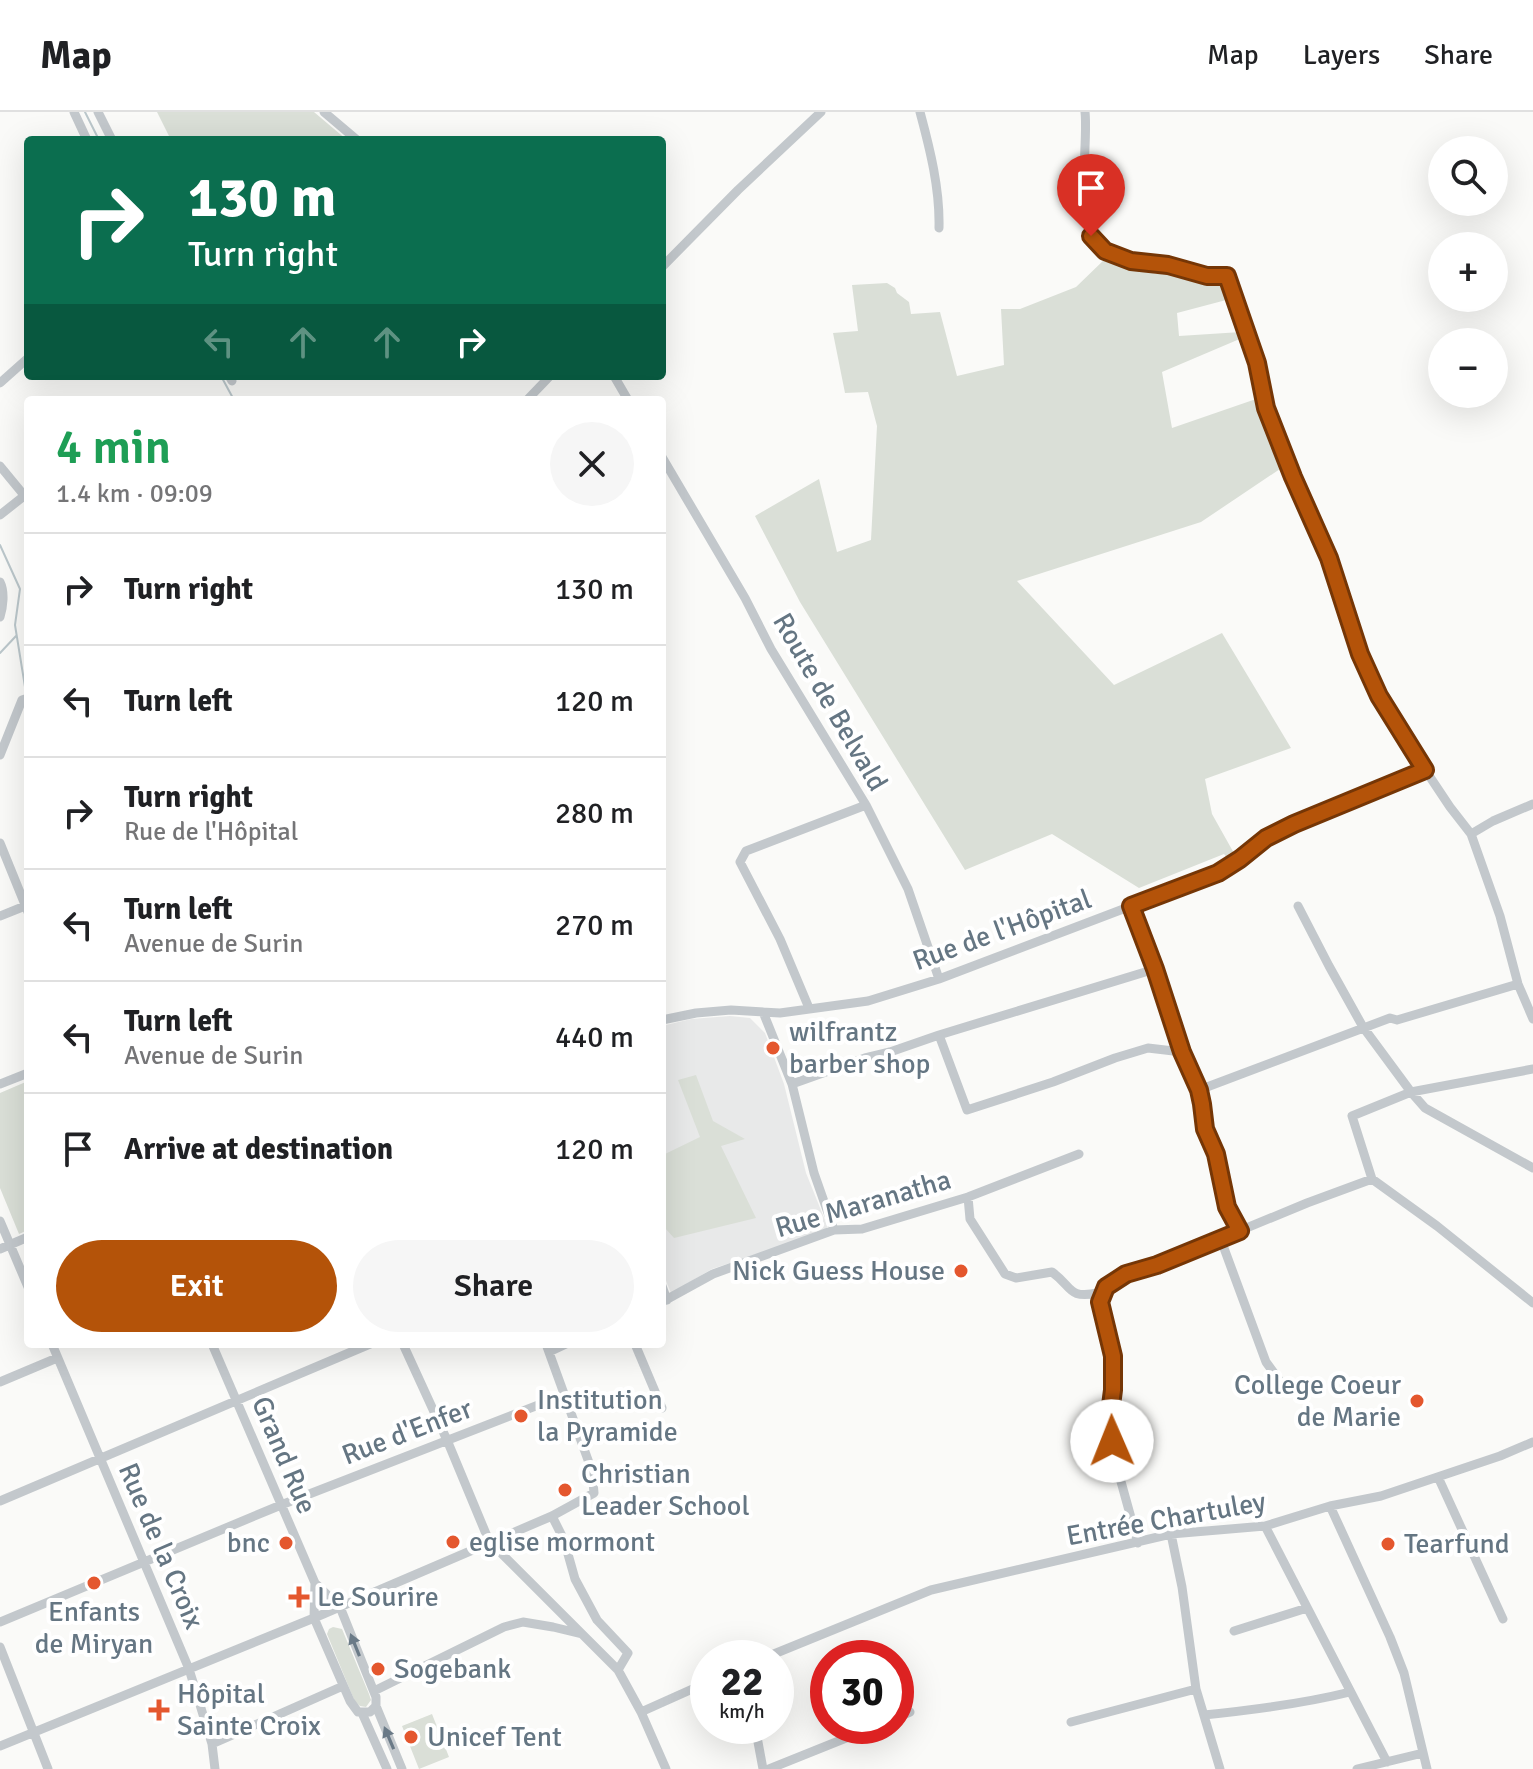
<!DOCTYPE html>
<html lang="en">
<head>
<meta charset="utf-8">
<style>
	:root { --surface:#fff; --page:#f6f6f6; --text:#202124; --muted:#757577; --line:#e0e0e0; --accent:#b45309 }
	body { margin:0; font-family:Signika,sans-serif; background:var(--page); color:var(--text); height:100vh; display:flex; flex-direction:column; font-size:30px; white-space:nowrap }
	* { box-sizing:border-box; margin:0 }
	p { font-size:26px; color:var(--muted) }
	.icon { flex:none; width:44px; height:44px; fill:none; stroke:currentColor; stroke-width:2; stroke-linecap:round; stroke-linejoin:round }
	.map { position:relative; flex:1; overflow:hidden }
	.sheet { position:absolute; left:24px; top:284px; width:642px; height:952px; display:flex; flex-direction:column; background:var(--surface); border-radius:8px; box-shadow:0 8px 32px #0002 }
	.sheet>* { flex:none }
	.banner { position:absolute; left:24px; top:24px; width:642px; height:244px; border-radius:8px; box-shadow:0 8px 32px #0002; background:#0b6e4f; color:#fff; overflow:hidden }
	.tools { position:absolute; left:1428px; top:24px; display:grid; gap:16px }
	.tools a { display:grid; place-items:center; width:80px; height:80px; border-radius:50%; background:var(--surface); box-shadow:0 8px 32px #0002; font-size:40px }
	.speed { position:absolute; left:690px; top:1528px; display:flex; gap:16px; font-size:40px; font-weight:700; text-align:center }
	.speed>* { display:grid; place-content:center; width:104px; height:104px; border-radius:50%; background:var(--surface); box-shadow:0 8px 32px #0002; line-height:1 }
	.speed small { font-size:20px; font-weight:400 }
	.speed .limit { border:12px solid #d22; background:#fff; color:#111 }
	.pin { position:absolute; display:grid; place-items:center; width:68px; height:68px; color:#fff; margin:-82px -34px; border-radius:50% 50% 50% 0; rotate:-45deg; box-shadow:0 0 8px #0007 }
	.pin .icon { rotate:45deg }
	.me { position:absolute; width:88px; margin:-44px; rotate:359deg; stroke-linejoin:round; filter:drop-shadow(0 0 6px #0008) }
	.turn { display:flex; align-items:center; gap:28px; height:168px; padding:0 32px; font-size:36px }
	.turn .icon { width:104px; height:104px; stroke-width:2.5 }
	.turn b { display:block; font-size:56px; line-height:68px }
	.lanes { display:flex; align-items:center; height:76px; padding:0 32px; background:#0003; justify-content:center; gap:40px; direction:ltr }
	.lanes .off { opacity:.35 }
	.round { display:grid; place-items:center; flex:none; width:84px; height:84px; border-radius:42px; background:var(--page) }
	.headline { display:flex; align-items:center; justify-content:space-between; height:136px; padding:0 32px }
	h1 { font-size:48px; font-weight:600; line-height:60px; color:#1e9e55 }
	.action { display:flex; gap:16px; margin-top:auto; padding:16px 32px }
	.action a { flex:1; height:92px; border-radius:48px; background:var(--accent); color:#fff; font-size:32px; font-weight:600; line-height:92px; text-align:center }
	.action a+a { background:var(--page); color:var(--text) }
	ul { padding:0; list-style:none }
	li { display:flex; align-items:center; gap:24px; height:112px; padding:0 32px; border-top:2px solid var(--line) }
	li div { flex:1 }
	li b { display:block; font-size:30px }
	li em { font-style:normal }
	header { display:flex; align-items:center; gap:48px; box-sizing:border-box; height:112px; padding:0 40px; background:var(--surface); border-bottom:2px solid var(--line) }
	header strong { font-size:38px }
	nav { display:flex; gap:44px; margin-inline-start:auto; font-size:28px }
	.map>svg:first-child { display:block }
</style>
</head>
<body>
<header>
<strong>Map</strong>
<nav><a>Map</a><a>Layers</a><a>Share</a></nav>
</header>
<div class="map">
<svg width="1533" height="1657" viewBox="0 0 1533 1657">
	<rect width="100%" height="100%" fill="#fafaf8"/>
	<path fill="#e8e9e9" d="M730 904 750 906 765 921 784 972 806 1061 829 1118 712 1157 671 1181 662 1159V914L691 907Z"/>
	<path fill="#dadfd7" d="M157 0H314L347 28H171Z
		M1106 146 1156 162H1179L1223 169 1230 187 1177 201 1179 224 1241 220 1242 226 1162 260 1172 316 1256 287 1280 357 1201 410 1017 469 1114 573 1222 521 1291 636 1205 667 1212 702 1235 743 1229 748 1224 742 1139 776 1052 722 965 758 800 490 755 404 819 367 837 440 871 428 877 314 868 280 845 281 833 221 858 219 852 173 887 171 895 176 897 181 909 190 911 202 940 200 957 264 1004 253 1001 197H1020L1076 175Z
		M696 963 713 1009 745 1027 721 1034 756 1106 674 1126 665 1116 662 1109V1046L665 1042 700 1025 678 968Z
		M28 969V1118L19 1122 0 1076V981Z
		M333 1515 342 1517 369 1582 371 1588 366 1595 360 1594 355 1590 327 1522 329 1517Z
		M432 1602 449 1645 419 1657 402 1614Z"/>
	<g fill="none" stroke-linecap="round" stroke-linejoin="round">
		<path stroke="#bbc7cb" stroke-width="2" d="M85 0 99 28
			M221 264 234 288
			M0 433 20 477 15 513 26 581
			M0 541 16 524"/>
		<path stroke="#c3c8cc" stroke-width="9" d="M74 0 87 28
			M98 0 112 28
			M324 0 357 28
			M920 0C930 37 940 77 939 116
			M1085 0C1089 35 1071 120 1107 140 1126 151 1146 149 1167 153 1191 158 1201 164 1227 164L1257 251 1266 296 1293 365 1329 446 1345 490 1360 542 1379 584 1400 620 1450 695 1471 722 1500 804 1518 872 1533 907
			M662 155 738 78 821 0
			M229 264 232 269
			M614 264 628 288
			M0 271 28 246
			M527 288 550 264
			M662 345 745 486 771 537 866 693 908 777 939 867
			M0 354 28 388
			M0 403 24 384
			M0 470C5 480 3 495 0 505
			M0 643 22 588 28 586
			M1471 722 1493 709 1533 692
			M0 731 28 800
			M1131 794 1155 857
			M1298 794 1329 854 1363 915 1411 980 1425 996 1533 1056
			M0 804 25 794
			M809 896 780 827 740 750 746 739 866 693
			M763 900 792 972 814 1061 834 1118
			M662 908 696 901 731 898 780 901 868 889 939 867 1218 761 1240 747 1266 726 1294 712 1425 658
			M939 923 967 998 1053 970 1115 946 1148 936 1182 940
			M1533 957 1411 980 1352 1004 1372 1067 1437 1114 1533 1191
			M0 972 28 961
			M792 972 865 946 890 940 939 923 1155 857 1182 940 1199 978 1205 1017 1216 1042 1227 1095 1240 1119
			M1199 978 1390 906 1397 908 1518 872
			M968 1085 970 1107 1005 1162 1016 1166 1052 1160C1073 1175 1067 1187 1098 1181L1113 1244V1278L1109 1309 1115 1348 1138 1431
			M0 1109 28 1175
			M1221 1128 1266 1250 1282 1272
			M0 1137 28 1125
			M662 1174 667 1188
			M662 1190 713 1162 834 1118 862 1117 968 1085 1079 1042
			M1100 1190 1106 1175 1126 1162 1157 1153 1307 1091 1372 1067
			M52 1232 189 1557 212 1632 215 1657
			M212 1232 315 1471 340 1495 376 1585V1594L370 1600H358L350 1589 314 1506 315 1471
			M403 1232 447 1328 489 1429 618 1558 641 1600 666 1657
			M635 1232 662 1296
			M549 1240 566 1232
			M0 1270 57 1246
			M1438 1365 1503 1507
			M0 1389 370 1232
			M1330 1394 1390 1525 1404 1561 1427 1657
			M552 1404 564 1428 575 1467 597 1508 628 1541 618 1558
			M1265 1414 1387 1650
			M1171 1422 1182 1475 1196 1577 1220 1657
			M0 1510 281 1393 564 1283
			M1234 1519 1307 1496
			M0 1535 48 1657
			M764 1546 931 1478 1171 1422 1265 1414 1330 1394 1381 1384 1500 1344 1533 1330
			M374 1579 504 1515 523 1510 553 1515 582 1522
			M376 1594 402 1657
			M641 1600 708 1570
			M362 1601 387 1657
			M1204 1603C1253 1598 1302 1592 1350 1580
			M896 1606 910 1600
			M1071 1610 1196 1577
			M755 1614 763 1657
			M212 1632 343 1574
			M0 1634 314 1506 552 1404 594 1381 592 1359 546 1232
			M769 1657 876 1614
			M1357 1657 1423 1641"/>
	</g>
	<defs><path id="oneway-solid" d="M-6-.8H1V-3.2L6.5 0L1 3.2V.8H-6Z" transform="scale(2)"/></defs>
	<g fill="#6a7a87">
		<use href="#oneway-solid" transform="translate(355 1533) rotate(-112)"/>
		<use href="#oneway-solid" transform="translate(389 1626) rotate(-113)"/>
	</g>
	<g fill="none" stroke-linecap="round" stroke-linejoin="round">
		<g stroke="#753606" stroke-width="20">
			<path id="route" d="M1091 124 1105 139 1131 149 1168 153 1207 164H1227L1257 251 1266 296 1293 365 1329 446 1360 542 1379 584 1425 658 1294 712 1266 726 1240 747 1218 761 1131 794 1155 857 1182 940 1199 978 1202 992 1205 1017 1216 1042 1227 1095 1240 1119 1157 1153 1126 1162 1106 1175 1100 1190 1113 1244V1278L1109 1309 1112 1329"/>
		</g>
		<use href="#route" stroke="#b45309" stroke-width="14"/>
	</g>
	<g fill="#e4572e" stroke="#fff" stroke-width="3">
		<circle cx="773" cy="936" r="8"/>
		<circle cx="961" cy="1159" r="8"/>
		<circle cx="1417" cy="1289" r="8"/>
		<circle cx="521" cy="1304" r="8"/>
		<circle cx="565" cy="1378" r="8"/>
		<circle cx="453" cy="1430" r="8"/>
		<circle cx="286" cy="1431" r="8"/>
		<circle cx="1388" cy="1432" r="8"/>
		<circle cx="94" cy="1471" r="8"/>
		<path d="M295 1473h8v8h8v8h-8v8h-8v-8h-8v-8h8z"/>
		<circle cx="378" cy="1557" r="8"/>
		<path d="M155 1586h8v8h8v8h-8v8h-8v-8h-8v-8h8z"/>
		<circle cx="411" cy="1625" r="8"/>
	</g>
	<g text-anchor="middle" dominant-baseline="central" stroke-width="8" stroke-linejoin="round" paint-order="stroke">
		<g font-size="28" fill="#657683" stroke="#fff">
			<text transform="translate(830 590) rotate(60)">Route de Belvald</text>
			<text transform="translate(1002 818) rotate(-20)">Rue de l'Hôpital</text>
			<text transform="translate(863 1092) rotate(-16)">Rue Maranatha</text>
			<text transform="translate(407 1320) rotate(-21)">Rue d'Enfer</text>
			<text transform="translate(284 1343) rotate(67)">Grand Rue</text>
			<text transform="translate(1166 1407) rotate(-10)">Entrée Chartuley</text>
			<text transform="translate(161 1434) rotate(67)">Rue de la Croix</text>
		</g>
		<g font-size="28" fill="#657683" stroke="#fff" text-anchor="start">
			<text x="789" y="920">wilfrantz<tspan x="789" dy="32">barber shop</tspan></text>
			<text x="945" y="1159" text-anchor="end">Nick Guess House</text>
			<text x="1401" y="1273" text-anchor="end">College Coeur<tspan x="1401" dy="32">de Marie</tspan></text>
			<text x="537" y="1288">Institution<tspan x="537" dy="32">la Pyramide</tspan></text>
			<text x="581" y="1362">Christian<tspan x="581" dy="32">Leader School</tspan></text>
			<text x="469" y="1430">eglise mormont</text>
			<text x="270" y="1431" text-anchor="end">bnc</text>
			<text x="1404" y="1432">Tearfund</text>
			<text x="317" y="1485">Le Sourire</text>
			<text x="94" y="1500" text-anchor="middle">Enfants<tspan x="94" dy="32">de Miryan</tspan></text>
			<text x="394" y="1557">Sogebank</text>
			<text x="177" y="1582">Hôpital<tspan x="177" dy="32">Sainte Croix</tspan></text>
			<text x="427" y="1625">Unicef Tent</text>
		</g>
	</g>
</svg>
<div class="tools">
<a><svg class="icon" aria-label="search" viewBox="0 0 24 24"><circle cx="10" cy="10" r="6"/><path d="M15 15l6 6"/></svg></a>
<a>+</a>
<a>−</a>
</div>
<div class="speed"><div>22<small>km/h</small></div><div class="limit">30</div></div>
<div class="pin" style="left:1091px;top:124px;background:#d93025"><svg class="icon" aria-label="arrive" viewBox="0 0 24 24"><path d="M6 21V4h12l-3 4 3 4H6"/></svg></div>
<svg class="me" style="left:1112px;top:1329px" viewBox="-20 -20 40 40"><circle r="19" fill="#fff"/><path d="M0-13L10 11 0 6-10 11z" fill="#b45309"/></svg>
<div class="banner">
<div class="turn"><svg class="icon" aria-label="right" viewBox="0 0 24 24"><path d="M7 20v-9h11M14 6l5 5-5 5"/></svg><div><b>130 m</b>Turn right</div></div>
<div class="lanes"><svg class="icon off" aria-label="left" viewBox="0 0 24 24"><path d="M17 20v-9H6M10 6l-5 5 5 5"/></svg><svg class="icon off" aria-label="ahead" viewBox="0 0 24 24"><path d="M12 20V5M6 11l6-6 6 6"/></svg><svg class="icon off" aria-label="ahead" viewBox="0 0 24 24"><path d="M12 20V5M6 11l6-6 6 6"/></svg><svg class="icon" aria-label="right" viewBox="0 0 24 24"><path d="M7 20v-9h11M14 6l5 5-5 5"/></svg></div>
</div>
<section class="sheet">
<div class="headline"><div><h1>4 min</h1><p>1.4 km · 09:09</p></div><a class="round"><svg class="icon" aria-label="close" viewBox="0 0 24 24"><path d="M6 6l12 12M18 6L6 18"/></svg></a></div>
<ul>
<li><svg class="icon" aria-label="right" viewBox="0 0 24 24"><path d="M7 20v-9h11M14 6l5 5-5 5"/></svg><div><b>Turn right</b></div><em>130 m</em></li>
<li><svg class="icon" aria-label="left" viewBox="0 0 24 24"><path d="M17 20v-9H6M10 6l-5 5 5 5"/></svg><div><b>Turn left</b></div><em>120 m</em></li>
<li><svg class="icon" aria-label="right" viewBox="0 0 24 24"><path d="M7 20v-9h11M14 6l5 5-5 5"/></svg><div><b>Turn right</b><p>Rue de l'Hôpital</p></div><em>280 m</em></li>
<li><svg class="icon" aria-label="left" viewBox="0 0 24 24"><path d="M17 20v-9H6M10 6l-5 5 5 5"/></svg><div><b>Turn left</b><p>Avenue de Surin</p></div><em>270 m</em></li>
<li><svg class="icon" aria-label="left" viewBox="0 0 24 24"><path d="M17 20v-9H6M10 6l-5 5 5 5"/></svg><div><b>Turn left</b><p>Avenue de Surin</p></div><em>440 m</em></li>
<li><svg class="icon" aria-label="arrive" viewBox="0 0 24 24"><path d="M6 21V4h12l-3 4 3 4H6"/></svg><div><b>Arrive at destination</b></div><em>120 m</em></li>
</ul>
<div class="action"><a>Exit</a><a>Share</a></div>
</section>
</div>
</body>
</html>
